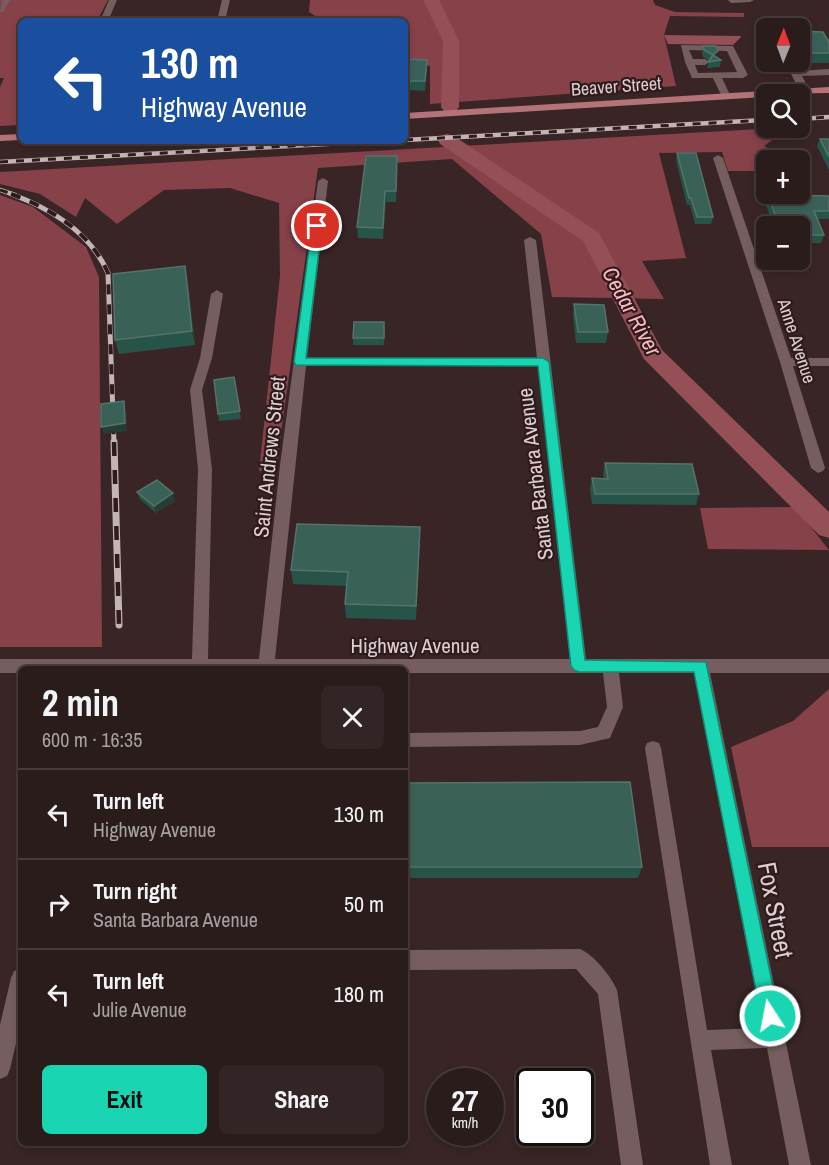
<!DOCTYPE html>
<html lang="en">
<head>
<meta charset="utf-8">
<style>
	:root { --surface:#2b1c1c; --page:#332525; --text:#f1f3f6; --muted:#a6a1a3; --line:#473a3b; --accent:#19d5b2 }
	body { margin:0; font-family:"Archivo Narrow",sans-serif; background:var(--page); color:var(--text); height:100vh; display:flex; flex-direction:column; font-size:22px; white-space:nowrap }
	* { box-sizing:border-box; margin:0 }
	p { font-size:20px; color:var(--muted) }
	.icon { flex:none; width:33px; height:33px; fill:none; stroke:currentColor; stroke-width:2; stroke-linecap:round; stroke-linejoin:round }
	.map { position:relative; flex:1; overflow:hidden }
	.details { position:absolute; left:18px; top:666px; width:390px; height:480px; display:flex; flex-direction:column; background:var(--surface); border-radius:9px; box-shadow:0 3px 9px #0003,0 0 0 2px var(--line) }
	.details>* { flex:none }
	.top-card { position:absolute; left:18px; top:18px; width:390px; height:126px; border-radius:9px; box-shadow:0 3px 9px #0003,0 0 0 2px var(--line); background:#1a4fa0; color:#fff; overflow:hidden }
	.needle { width:39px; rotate:1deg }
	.buttons { position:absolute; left:756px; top:18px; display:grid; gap:12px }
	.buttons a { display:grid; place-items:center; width:54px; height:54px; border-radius:9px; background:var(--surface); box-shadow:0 3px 9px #0003,0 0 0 2px var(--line); font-size:30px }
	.speed { position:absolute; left:426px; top:1068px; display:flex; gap:12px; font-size:30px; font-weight:700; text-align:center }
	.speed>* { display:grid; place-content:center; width:78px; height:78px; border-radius:50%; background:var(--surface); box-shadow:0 3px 9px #0003,0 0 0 2px var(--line); line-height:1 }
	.speed small { font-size:15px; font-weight:400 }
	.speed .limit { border:3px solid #111; border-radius:9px; background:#fff; color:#111 }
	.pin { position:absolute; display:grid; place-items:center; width:51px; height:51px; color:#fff; margin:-26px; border:3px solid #fff; border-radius:50%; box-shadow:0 2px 6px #0007 }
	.me { position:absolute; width:66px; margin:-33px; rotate:349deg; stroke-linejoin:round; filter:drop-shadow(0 0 4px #0008) }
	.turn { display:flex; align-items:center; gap:21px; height:126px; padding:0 24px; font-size:27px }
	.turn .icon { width:78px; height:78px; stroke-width:2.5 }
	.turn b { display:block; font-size:42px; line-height:51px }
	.round { display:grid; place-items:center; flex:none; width:63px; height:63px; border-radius:9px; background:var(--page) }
	.headline { display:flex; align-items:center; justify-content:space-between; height:102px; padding:0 24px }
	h1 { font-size:36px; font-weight:800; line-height:45px }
	.button { display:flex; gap:12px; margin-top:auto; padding:12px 24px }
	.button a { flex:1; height:69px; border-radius:9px; background:var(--accent); color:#111; font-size:24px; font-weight:800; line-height:69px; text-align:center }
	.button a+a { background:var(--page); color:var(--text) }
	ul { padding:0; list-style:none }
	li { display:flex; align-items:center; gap:18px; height:90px; padding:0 24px; border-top:2px solid var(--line) }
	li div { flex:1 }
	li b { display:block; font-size:22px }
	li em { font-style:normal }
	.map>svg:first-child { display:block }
</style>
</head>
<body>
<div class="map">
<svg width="829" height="1165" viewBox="0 0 829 1165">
	<rect width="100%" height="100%" fill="#392526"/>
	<path fill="#864149" d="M0 0H108L97 21H21V125L0 126V87L4 78H0Z
		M310 0H653L655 5 675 12 744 13V17L670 16 664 35 676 86 430 104V66L405 62V21H323L309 12Z
		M779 128H788L764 146 779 155 801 154 809 171H800V160H766V171H728L722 152 659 153 686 258 642 261 664 299 552 297 541 234 452 159 318 168 276 469 259 471 280 276 279 203 230 188 164 190 117 224 85 198 76 217 40 194 0 184V172Z
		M0 195 33 207 86 247 99 277 102 647H0Z
		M795 507 829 550 708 549 700 508Z
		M829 689V847H752L731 747 793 721Z"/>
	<path fill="#954f56" d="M664 35 740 36 741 37 733 45 668 44Z"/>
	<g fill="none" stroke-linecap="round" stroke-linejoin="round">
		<path fill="#954f56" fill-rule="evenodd" d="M423 0H439L459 41V107L456 111H444L441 107 443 41Z
			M447 134 454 136 599 233 662 350 829 512V538L819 535 644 359 583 241 440 144 438 140 440 136Z"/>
		<path fill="#765e60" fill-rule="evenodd" d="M2 0H10L3 12H0Z
			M109 0H117L108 21H100Z
			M222 0H230L225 21H217Z
			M728 0H754L750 2 731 3Z
			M681 45 733 46 748 75 743 78H722L730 95 722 97 713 78H692L685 62ZM689 50 727 51 737 72 698 73 695 65H705L709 62 705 59H693Z
			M829 69V75L802 76 810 91 805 94 800 91 791 74 796 71Z
			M718 155 723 158 791 358H829V366H793L825 468 823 471 818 473 811 468 780 362 713 158Z
			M323 178 328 181 307 358H537L524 240 530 237 536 240 586 659H829V673H710L811 1165H789L767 1048 711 1050 732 1165H710L645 748 647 743 653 741 659 743 661 748 707 1030 763 1028 694 673H619L623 707 610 738 580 745 405 747V733L580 731 598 727 607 707 603 673H405V669H21V673H0V659H192L198 469 190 390 200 358 211 294 217 290 223 294 212 358 202 390 212 469 208 659H259L280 465 318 181ZM306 366H538L570 659H275Z
			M580 949C594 955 611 976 617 990L643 1165H621L598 994 576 969 405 970V950Z
			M21 968V1022L10 1069 7 1076 0 1079V1025L11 978 14 971Z"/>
		<path fill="#b37379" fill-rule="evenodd" d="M829 87V93L766 94V97L405 119V113Z
			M21 134V140L0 141V135Z"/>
		<g stroke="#c3b4b5" stroke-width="4.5">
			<path id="rail-far2" d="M800 119 829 117
				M405 140 766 120
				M0 162 381 141
				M0 190 15 195"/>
		</g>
		<g stroke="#c3b4b5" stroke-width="5">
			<path id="rail-far1" d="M11 194C52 209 90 232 108 273L114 444"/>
		</g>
		<g stroke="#c3b4b5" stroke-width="7">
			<path id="rail" d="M114 442 119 625"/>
		</g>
		<use href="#rail-far2" stroke="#2f1b1d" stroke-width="3" stroke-dasharray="8" stroke-linecap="butt"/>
		<use href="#rail-far1" stroke="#2f1b1d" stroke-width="4" stroke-dasharray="10" stroke-linecap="butt"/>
		<use href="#rail" stroke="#2f1b1d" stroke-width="4.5" stroke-dasharray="14" stroke-linecap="butt"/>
	</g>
	<path fill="#275449" d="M800 31 829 42V63H784L783 62H800Z
		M703 46 721 60 720 67 707 68 709 61 703 57 702 53Z
		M405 59 427 60 425 91 410 90 409 97H405Z
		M820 139H829V170L817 146Z
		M677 153 713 217 711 224H695L690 205H687L676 160Z
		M397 156 396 202H386L383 239 358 238 357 227Z
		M766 186V194H788L789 195 829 196V219H817L824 235 821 243H800V226H774L765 203 767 197 765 191Z
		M188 281 195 345 119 354 115 340Z
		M574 304 608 332 606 343H576L573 315Z
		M385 329 384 345H353V338Z
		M234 377 241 419 219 421 218 414Z
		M605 463 699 494 696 505 592 504 590 489 592 478 604 479 603 474Z
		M137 492 175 501 156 513 140 499Z
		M420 541 416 620 346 618 345 604 346 586 293 584 291 570Z
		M405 783 642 867 638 878H405Z"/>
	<path fill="#263c35" d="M385 191 386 202 383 239V228Z
		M185 266 188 281 195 345 192 331Z
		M124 401 126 408 127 431 104 434 101 427Z
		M173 493 175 501 156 513 154 506Z"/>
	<path fill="#3a6158" stroke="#54736a" stroke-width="1.5" d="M800 31 823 32 829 42V53H800Z
		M703 46H716L718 51 713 55 721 60 708 62 713 55 704 50Z
		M405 59 427 60 425 81H410L409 88H405Z
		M820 139H829V157Z
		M677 153H696L713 217H697L691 198H689Z
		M366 156H397L396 191H385L383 228 357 227Z
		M771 194H788L789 195 829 196V211H814L824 235H800V226H779L768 195H772Z
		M185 266 192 331 115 340 113 274Z
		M574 304 604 305 608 332H578Z
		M354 322H384V338H353Z
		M234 377 240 411 218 414 214 380Z
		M124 401 125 423 101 427V404Z
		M605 463 692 464 699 494H595L592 478 608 479Z
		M157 480 173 493 154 506 137 492Z
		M297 524 420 527 416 606 345 604 348 572 291 570Z
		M630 782 642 867H405V783Z"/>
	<path fill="#19d5b2" stroke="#108a74" stroke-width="1.5" d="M317 223 322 226 306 358H543L549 362 585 660 706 662 779 1016 777 1023 770 1025 764 1023 761 1016 694 672H579L574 670 571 666 538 366 296 365 294 362 312 226Z"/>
	<g text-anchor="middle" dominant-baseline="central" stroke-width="4.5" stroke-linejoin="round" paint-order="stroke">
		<g font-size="18" fill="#ddcfd0" stroke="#2f1b1d">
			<text transform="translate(616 86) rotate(-4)">Beaver Street</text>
			<text transform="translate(797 341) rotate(72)">Anne Avenue</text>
		</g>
		<g font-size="21" fill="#ddcfd0" stroke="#2f1b1d">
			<text transform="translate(269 457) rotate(-84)">Saint Andrews Street</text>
			<text transform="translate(535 474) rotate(-97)">Santa Barbara Avenue</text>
			<text x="415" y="645">Highway Avenue</text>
		</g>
		<g font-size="22" font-style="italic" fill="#fbbabf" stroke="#2f1b1d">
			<text transform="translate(632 311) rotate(61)">Cedar River</text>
		</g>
		<g font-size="26" fill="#ddcfd0" stroke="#2f1b1d">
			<text transform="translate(776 910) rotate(79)">Fox Street</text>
		</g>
	</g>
</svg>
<div class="buttons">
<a><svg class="needle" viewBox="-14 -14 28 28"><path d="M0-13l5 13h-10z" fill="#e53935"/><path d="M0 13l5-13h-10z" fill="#a6a1a3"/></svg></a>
<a><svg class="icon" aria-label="search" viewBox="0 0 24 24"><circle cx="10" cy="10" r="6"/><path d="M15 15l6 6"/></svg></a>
<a>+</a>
<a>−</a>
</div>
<div class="speed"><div>27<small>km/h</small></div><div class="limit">30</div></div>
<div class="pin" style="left:317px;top:226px;background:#d93025"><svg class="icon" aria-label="arrive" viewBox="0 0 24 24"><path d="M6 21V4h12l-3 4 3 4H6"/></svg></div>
<svg class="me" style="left:770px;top:1016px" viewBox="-20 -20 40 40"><circle r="17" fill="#19d5b2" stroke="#fff" stroke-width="3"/><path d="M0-11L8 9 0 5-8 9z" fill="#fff"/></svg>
<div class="top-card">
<div class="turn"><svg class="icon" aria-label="left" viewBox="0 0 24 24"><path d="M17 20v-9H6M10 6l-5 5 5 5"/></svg><div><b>130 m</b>Highway Avenue</div></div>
</div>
<section class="details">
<div class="headline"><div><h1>2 min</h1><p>600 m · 16:35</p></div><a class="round"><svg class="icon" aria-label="close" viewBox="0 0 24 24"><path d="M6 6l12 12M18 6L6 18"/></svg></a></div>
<ul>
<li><svg class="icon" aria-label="left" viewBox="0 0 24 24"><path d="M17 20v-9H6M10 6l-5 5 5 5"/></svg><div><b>Turn left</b><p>Highway Avenue</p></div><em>130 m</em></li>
<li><svg class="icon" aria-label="right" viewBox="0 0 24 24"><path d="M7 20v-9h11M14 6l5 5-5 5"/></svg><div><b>Turn right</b><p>Santa Barbara Avenue</p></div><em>50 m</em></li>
<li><svg class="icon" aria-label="left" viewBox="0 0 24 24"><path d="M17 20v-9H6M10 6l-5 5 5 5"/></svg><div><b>Turn left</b><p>Julie Avenue</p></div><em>180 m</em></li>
</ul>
<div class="button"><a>Exit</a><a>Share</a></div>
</section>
</div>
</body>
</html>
